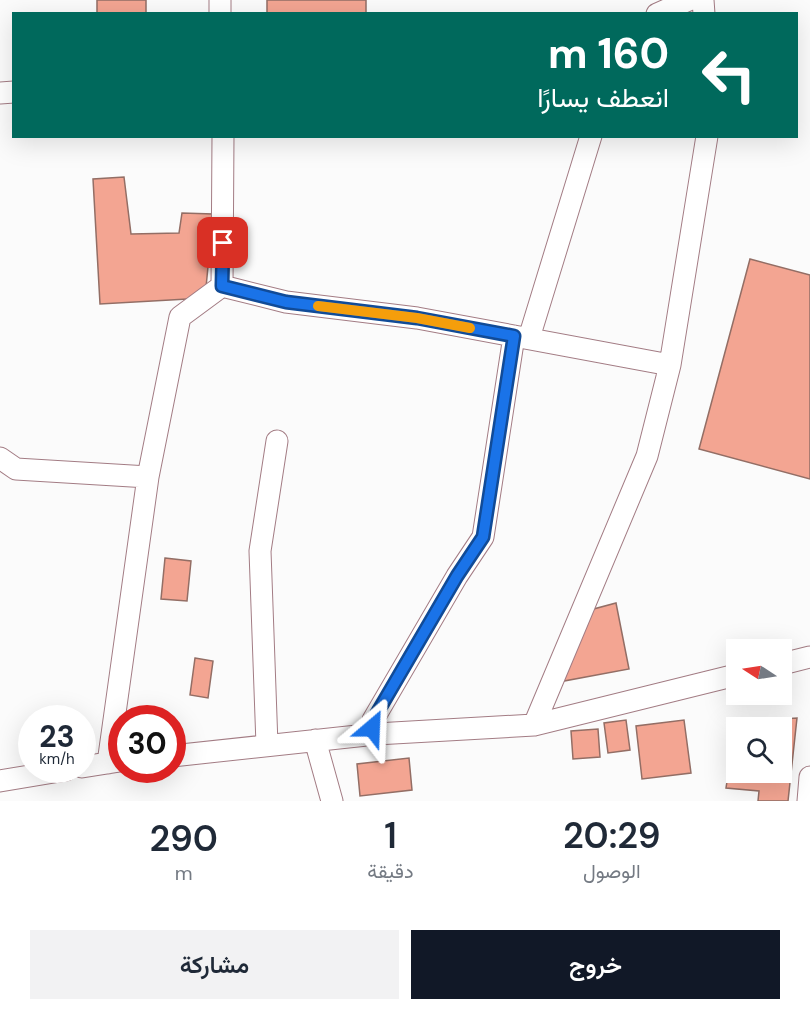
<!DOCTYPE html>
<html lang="ar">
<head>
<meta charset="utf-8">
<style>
	:root { --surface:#fff; --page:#f2f2f3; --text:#1f2937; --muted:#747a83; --accent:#111827 }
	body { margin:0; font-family:"DM Sans",Vazirmatn,sans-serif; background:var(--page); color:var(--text); direction:rtl; height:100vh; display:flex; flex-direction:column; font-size:22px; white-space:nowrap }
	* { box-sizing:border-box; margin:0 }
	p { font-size:20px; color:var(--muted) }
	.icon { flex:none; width:33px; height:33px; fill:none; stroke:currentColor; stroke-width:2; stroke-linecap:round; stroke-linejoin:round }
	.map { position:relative; height:801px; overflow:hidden; direction:ltr }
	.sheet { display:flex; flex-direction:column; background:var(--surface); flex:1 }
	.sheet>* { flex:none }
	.banner { position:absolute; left:12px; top:12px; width:786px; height:126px; border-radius:0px; box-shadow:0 6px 24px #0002; direction:rtl; background:#00695c; color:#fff; overflow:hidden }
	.needle { width:39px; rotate:282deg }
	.fabs { position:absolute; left:726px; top:639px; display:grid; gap:12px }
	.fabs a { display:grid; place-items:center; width:66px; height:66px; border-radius:0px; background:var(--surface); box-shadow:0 6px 24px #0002; font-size:30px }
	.speed { position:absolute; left:18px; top:705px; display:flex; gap:12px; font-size:30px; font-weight:700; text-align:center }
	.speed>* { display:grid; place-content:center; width:78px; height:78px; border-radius:50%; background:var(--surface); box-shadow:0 6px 24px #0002; line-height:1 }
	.speed small { font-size:15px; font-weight:400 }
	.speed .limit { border:9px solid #d22; background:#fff; color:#111 }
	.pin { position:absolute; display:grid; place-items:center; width:51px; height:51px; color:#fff; margin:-26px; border-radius:12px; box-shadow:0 3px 9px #0006 }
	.me { position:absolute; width:66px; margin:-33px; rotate:26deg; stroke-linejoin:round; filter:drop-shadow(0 0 4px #0008) }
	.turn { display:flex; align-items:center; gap:21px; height:126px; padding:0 30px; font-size:27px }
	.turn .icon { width:78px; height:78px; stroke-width:2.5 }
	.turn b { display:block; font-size:42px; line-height:51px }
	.eta { display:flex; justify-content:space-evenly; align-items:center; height:102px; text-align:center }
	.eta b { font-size:36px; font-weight:600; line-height:42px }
	.action { display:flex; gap:12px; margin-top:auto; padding:12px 30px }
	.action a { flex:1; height:69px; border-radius:0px; background:var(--accent); color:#fff; font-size:24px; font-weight:600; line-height:69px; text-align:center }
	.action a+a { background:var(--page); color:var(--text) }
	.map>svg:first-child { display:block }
</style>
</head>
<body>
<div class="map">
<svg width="810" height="801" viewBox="0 0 810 801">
	<rect width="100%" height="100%" fill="#fbfbfb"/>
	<path fill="#f3a592" stroke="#936e65" stroke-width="1.5" fill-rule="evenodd" d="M97 0H146V14H97Z
		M267 0H366V14H267Z
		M124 177 131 234 179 233 182 213 213 214 205 298 100 304 93 179Z
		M750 259 810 275V479L699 449Z
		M165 558 191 561 187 601 161 599Z
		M616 603 629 669 564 681 563 663 590 610Z
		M195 658 213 661 208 698 190 695Z
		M797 718 788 801H758L759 791 726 788 736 722ZM736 728H782V772H736Z
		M626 720 630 750 608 753 604 723Z
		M684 720 691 773 642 779 636 726Z
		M598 729 600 757 573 759 571 731Z
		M409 758 412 790 360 796 357 764Z"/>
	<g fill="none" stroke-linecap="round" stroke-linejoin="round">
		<g stroke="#a37c84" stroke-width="23">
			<path id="minor" d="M220 0V14
				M703 0 704 14
				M657 14 689 0
				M0 93 14 92
				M222 286 286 302 417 318 670 365 647 456 534 725
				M514 336 483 537 457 576 373 720 372 728 376 734 534 725 736 675
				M529 338 591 136
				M670 365 707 136
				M0 458 16 469 148 477
				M782 664 810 657
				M315 740 332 801
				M267 745 260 551 277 441
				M172 756 376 734
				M108 763 148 477 180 317 222 286 223 136
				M82 767 120 761
				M0 781 66 770
				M808 801 810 777"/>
		</g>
		<use href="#minor" stroke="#fff" stroke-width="21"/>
	</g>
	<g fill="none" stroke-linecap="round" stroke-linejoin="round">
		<g stroke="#114b97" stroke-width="15">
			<path id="route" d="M223 243 222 286 286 302 417 318 514 336 483 537 457 576 373 720 372 728"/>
		</g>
		<use href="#route" stroke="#1a73e8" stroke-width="10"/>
		<path stroke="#f59e0b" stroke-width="10" d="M318 306 417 318 470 328"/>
	</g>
</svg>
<div class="fabs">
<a><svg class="needle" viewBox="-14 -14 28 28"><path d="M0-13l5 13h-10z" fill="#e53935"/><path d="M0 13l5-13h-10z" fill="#747a83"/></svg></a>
<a><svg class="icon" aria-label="search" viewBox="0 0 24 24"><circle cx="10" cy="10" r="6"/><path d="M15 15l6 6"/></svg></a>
</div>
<div class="speed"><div>23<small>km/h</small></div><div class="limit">30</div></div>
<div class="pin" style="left:223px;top:243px;background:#d93025"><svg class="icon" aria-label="arrive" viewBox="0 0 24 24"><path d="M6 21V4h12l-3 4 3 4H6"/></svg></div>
<svg class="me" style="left:372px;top:728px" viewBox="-20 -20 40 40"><path d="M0-17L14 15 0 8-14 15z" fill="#1a73e8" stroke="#fff" stroke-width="4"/></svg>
<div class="banner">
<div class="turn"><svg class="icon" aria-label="left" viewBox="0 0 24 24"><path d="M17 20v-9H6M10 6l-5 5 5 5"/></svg><div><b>160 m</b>انعطف يسارًا</div></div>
</div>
</div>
<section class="sheet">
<div class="eta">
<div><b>20:29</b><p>الوصول</p></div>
<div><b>1</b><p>دقيقة</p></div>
<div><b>290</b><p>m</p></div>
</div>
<div class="action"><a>خروج</a><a>مشاركة</a></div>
</section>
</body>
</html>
